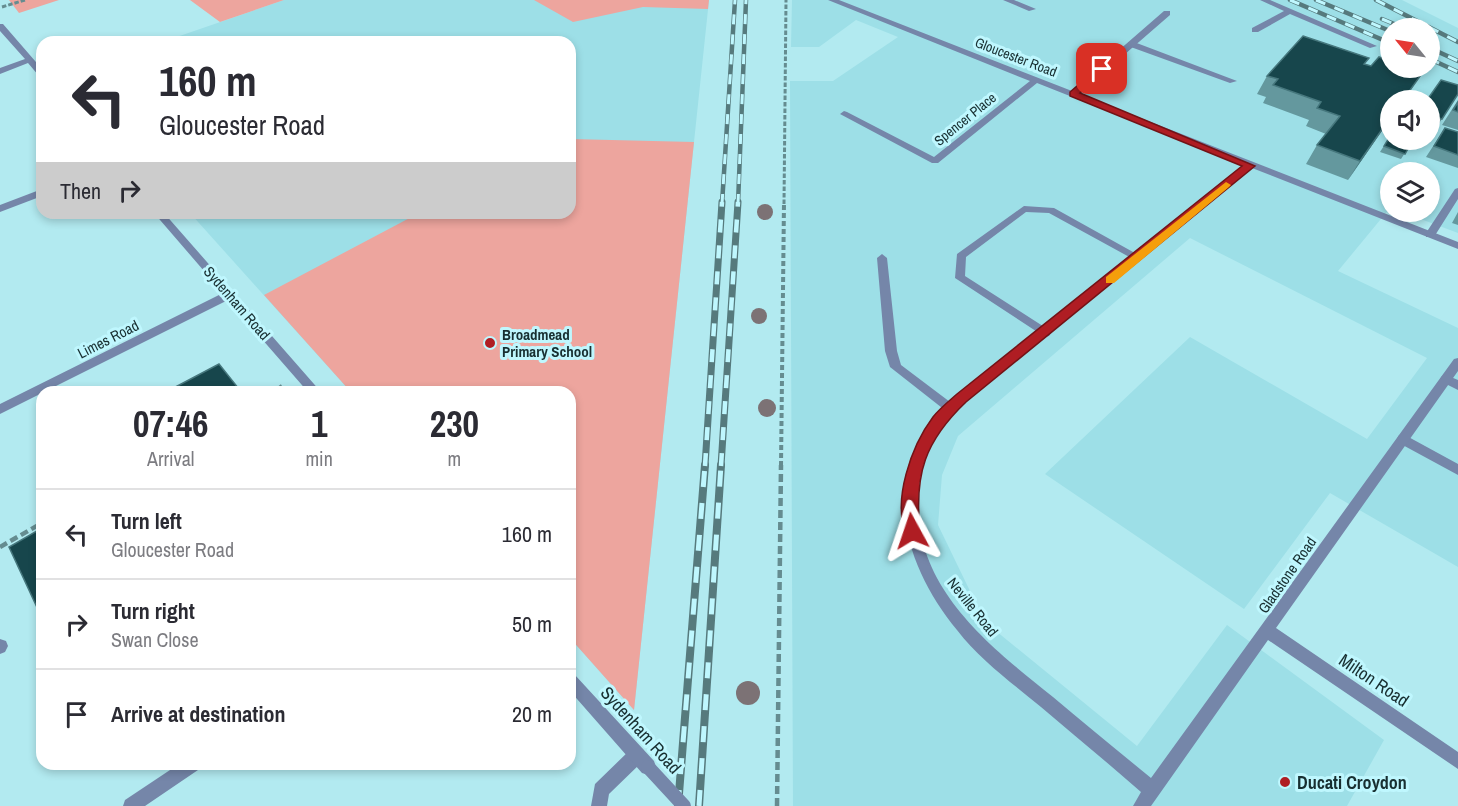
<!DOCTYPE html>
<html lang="en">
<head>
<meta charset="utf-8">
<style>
	:root { --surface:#fff; --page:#f7f7f7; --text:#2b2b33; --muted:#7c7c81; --line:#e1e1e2 }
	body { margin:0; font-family:"Archivo Narrow",sans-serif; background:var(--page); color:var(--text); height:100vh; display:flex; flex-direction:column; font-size:22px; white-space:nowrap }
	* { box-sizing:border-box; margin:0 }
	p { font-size:20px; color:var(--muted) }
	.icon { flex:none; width:33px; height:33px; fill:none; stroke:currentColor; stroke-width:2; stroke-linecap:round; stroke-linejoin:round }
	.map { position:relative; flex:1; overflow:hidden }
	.side { position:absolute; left:36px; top:386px; width:540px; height:384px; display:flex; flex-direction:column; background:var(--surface); border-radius:18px; box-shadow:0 3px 9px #0003 }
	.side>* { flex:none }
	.hud { position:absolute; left:36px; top:36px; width:540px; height:183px; border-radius:18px; box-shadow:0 3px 9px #0003; background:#fff; color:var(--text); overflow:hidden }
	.needle { width:39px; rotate:300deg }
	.controls { position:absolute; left:1380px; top:18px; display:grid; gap:12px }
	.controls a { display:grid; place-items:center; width:60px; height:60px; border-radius:50%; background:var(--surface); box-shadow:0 3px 9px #0003; font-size:30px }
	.pin { position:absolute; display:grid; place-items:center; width:51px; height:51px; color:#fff; margin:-26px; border-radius:12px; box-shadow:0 3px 9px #0006 }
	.me { position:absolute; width:66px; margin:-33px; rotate:355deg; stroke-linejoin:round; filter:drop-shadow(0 0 4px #0008) }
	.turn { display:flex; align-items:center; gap:21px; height:126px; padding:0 24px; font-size:27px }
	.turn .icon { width:78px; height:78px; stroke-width:2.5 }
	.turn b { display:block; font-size:42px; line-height:51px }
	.then { display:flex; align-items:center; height:57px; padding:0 24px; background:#0003; gap:12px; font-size:22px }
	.eta { display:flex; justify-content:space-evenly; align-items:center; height:102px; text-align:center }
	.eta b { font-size:36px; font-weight:700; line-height:42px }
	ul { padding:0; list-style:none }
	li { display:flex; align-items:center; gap:18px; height:90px; padding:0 24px; border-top:2px solid var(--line) }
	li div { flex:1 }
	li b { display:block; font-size:22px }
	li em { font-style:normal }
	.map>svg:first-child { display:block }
</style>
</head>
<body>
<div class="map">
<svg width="1458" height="806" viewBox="0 0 1458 806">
	<rect width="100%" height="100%" fill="#b2eaf0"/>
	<path fill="#9ddfe7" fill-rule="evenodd" d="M284 0H709L634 710 570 638V392L350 391 190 213H570V42H162Z
		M792 0H1402L1458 28V233L1402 212H1430V172H1390V208L1338 271 1458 328V567L1330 493 1244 609 1045 474 1190 337 1367 439 1427 358 1190 238 958 436 942 475 938 525 985 622 1137 746 1227 625 1384 740 1347 806H793L790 81H833L898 37 856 20 819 47H791ZM1390 28H1430V68H1390ZM1390 100H1430V140H1390Z"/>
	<path fill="#eda59e" d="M9 0H59L19 13Z
		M190 0H284L220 22Z
		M534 0H709L708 9 643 7 573 22Z
		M570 139 694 142 634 710 570 638V392L350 391 264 295 419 213H570Z"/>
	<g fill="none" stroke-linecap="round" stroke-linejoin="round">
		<path stroke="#658c90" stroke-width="3" stroke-dasharray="4.5 2" stroke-linecap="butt" d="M2 7 25 0
			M784 204 786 0"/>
		<path stroke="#658c90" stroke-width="4" stroke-dasharray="5 3" stroke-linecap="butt" d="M273 392 282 386
			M781 466 784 202"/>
		<path stroke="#658c90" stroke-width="4.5" stroke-dasharray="8 4" stroke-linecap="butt" d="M0 547 42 523
			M777 806 781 465"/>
		<path fill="#7586a9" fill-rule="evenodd" d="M1003 0H1014L1036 9 1029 11Z
			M1260 0H1270L1377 46 1370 48 1290 14 1258 32H1252V28L1284 11Z
			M1128 42H1134L1237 81 1230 83 1128 46Z
			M1458 188V199L1434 237H1426V233L1455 189Z
			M1024 206 1054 208 1142 257 1141 259H1133L1049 213 1026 212 966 257 965 276 1049 330 1051 333 1049 336 1045 337 955 278 957 254Z
			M882 254 887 258 897 351 901 365 954 405 956 408 954 411H946L890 367 885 351 877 258Z
			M1446 375 1458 380V390L1442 382 1440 379 1442 376Z
			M1403 434 1458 464V475L1399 443 1397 439 1399 435Z
			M637 747 643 749 645 755 643 761 609 794 607 806H591L595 784 631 749Z"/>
		<path fill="#7586a9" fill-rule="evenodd" d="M828 0H839L1072 91 1164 11H1170V15L1079 94 1458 242V249L1252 168 954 411C948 420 940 428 935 437 922 457 917 482 918 506 919 592 992 648 1053 697 1085 724 1118 751 1151 778L1454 359 1458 358V371L1276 628 1458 752V769L1268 640 1151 806H1133L1141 792C1108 763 1074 735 1041 707 1012 683 980 660 957 630 919 584 892 522 910 462 917 440 932 422 946 405L1244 165 1037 83 938 163H932L840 114 844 111 847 112 934 157 1030 81Z
			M0 24H3L42 69V77L39 76 28 63 0 74V68L25 59 0 31Z
			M42 189V196L0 212V205Z
			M154 213H164L321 392H308L228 300 0 414V404L223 293Z
			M0 639 6 641 8 646 5 652 0 654Z
			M570 673 575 675 654 761 656 767 654 773 648 775 642 773 570 691Z
			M179 764H200L198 770 145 806H123L125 800Z"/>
		<g stroke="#567a7d" stroke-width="4.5">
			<path id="rail-far2" d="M1290 0 1390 43
				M1316 0 1390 31
				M1376 0 1458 42
				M1382 19 1404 28
				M1430 48 1458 61
				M1430 59 1458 72
				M722 204 735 0
				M738 204 746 0"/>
		</g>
		<g stroke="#567a7d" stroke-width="7">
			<path id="rail-far1" d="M705 466 722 202
				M721 466 738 202"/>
		</g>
		<g stroke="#567a7d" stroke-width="8">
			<path id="rail" d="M678 806 705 465
				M699 806 721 465"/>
		</g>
		<use href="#rail-far2" stroke="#bff7fe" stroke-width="3" stroke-dasharray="10" stroke-linecap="butt"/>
		<use href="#rail-far1" stroke="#bff7fe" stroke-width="4.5" stroke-dasharray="13" stroke-linecap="butt"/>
		<use href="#rail" stroke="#bff7fe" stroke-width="5" stroke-dasharray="16" stroke-linecap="butt"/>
		<path stroke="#7586a9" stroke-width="14" d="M648 767 684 806"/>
	</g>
	<g fill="#7c7275">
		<circle cx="765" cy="212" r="8"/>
		<circle cx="759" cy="316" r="8"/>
		<circle cx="767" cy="408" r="9"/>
		<circle cx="748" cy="693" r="12"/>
	</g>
	<path fill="#64989e" d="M1365 64 1371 66 1423 72 1404 100H1390V119L1348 180 1306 164 1317 145 1326 134 1306 126 1309 120 1263 103 1266 97 1257 94 1267 76Z
		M1430 100 1442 119 1434 130 1430 128Z
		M1458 100V130L1442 125Z
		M1445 128 1458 132V168L1426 157Z
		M1389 138 1410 145 1401 159 1380 152Z
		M1458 212V225L1452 223Z"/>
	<path fill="#46777d" d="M1390 118V119L1348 180 1360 161Z"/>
	<path fill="#17464c" stroke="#46777d" stroke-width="1.5" d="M1303 36 1369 58 1364 64 1371 66 1379 57 1390 61V68H1410L1423 72 1403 100H1390V118L1360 161 1317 145 1340 116 1317 108 1321 102 1273 85 1278 79 1267 76Z
		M1441 80 1458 85V94L1442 119 1430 115V100H1427Z
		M1458 102V112L1453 110Z
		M1445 128 1458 132V155L1434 146Z
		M1389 138H1390V140H1394L1410 145 1405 154 1384 146Z
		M219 364 239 389 235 392H166Z
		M42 528V615L41 616 9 547Z"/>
	<path fill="#af1d23" stroke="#721317" stroke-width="1.5" d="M1099 67 1107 69 1080 93 1255 166 966 402C925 441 914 474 920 531L912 537 907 536C891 501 912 445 933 417 939 409 949 401 957 394L1242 166 1070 96V92Z"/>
	<path fill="#f59e0b" d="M1226 182 1231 185 1229 187 1114 283H1106V277Z"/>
	<g fill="#af1d23" stroke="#bff7fe" stroke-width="2">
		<circle cx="490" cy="343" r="6"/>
		<circle cx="1285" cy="782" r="6"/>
	</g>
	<g text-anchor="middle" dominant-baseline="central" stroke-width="6" stroke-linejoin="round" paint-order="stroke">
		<g font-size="14" fill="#182f31" stroke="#bff7fe">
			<text transform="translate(1016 57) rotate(21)">Gloucester Road</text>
			<text transform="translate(965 119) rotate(-39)">Spencer Place</text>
		</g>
		<g font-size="15" fill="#182f31" stroke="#bff7fe">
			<text transform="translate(237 303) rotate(49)">Sydenham Road</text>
			<text transform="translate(108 339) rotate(-27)">Limes Road</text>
			<text transform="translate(1287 575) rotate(-55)">Gladstone Road</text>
			<text transform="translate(973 607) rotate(51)">Neville Road</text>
		</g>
		<g font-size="15" font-weight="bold" fill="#182f31" stroke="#bff7fe" text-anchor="start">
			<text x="502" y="334">Broadmead<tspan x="502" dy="17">Primary School</tspan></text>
		</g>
		<g font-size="18" fill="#182f31" stroke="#bff7fe">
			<text transform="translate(1374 680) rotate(34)">Milton Road</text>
			<text transform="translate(641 730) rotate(48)">Sydenham Road</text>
		</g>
		<g font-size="18" font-weight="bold" fill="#182f31" stroke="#bff7fe" text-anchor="start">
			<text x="1297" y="782">Ducati Croydon</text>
		</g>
	</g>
</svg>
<div class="controls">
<a><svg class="needle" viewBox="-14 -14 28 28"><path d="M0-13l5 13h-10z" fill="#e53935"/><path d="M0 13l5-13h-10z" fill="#7c7c81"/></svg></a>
<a><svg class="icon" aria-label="sound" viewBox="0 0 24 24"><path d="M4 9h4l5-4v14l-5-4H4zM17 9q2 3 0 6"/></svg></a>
<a><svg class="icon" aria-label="layers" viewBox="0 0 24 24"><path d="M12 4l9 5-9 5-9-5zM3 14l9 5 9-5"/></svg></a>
</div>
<div class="pin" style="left:1102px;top:69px;background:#d93025"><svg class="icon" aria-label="arrive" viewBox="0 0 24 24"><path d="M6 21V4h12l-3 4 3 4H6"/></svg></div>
<svg class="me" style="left:912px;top:531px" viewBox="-20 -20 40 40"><path d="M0-17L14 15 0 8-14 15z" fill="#af1d23" stroke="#fff" stroke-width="4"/></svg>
<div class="hud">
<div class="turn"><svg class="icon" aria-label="left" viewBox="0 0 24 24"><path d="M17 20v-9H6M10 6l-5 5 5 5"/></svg><div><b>160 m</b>Gloucester Road</div></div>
<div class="then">Then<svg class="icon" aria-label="right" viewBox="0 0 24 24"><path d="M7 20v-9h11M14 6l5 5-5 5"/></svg></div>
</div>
<section class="side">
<div class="eta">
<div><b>07:46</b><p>Arrival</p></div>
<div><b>1</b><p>min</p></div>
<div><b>230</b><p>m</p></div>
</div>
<ul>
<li><svg class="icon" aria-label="left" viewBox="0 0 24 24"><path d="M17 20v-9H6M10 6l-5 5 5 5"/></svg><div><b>Turn left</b><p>Gloucester Road</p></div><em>160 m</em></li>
<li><svg class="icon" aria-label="right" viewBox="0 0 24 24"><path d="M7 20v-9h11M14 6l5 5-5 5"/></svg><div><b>Turn right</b><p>Swan Close</p></div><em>50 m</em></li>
<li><svg class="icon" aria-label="arrive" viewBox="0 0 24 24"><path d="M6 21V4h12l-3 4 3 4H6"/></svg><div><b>Arrive at destination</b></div><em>20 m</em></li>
</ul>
</section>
</div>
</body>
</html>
